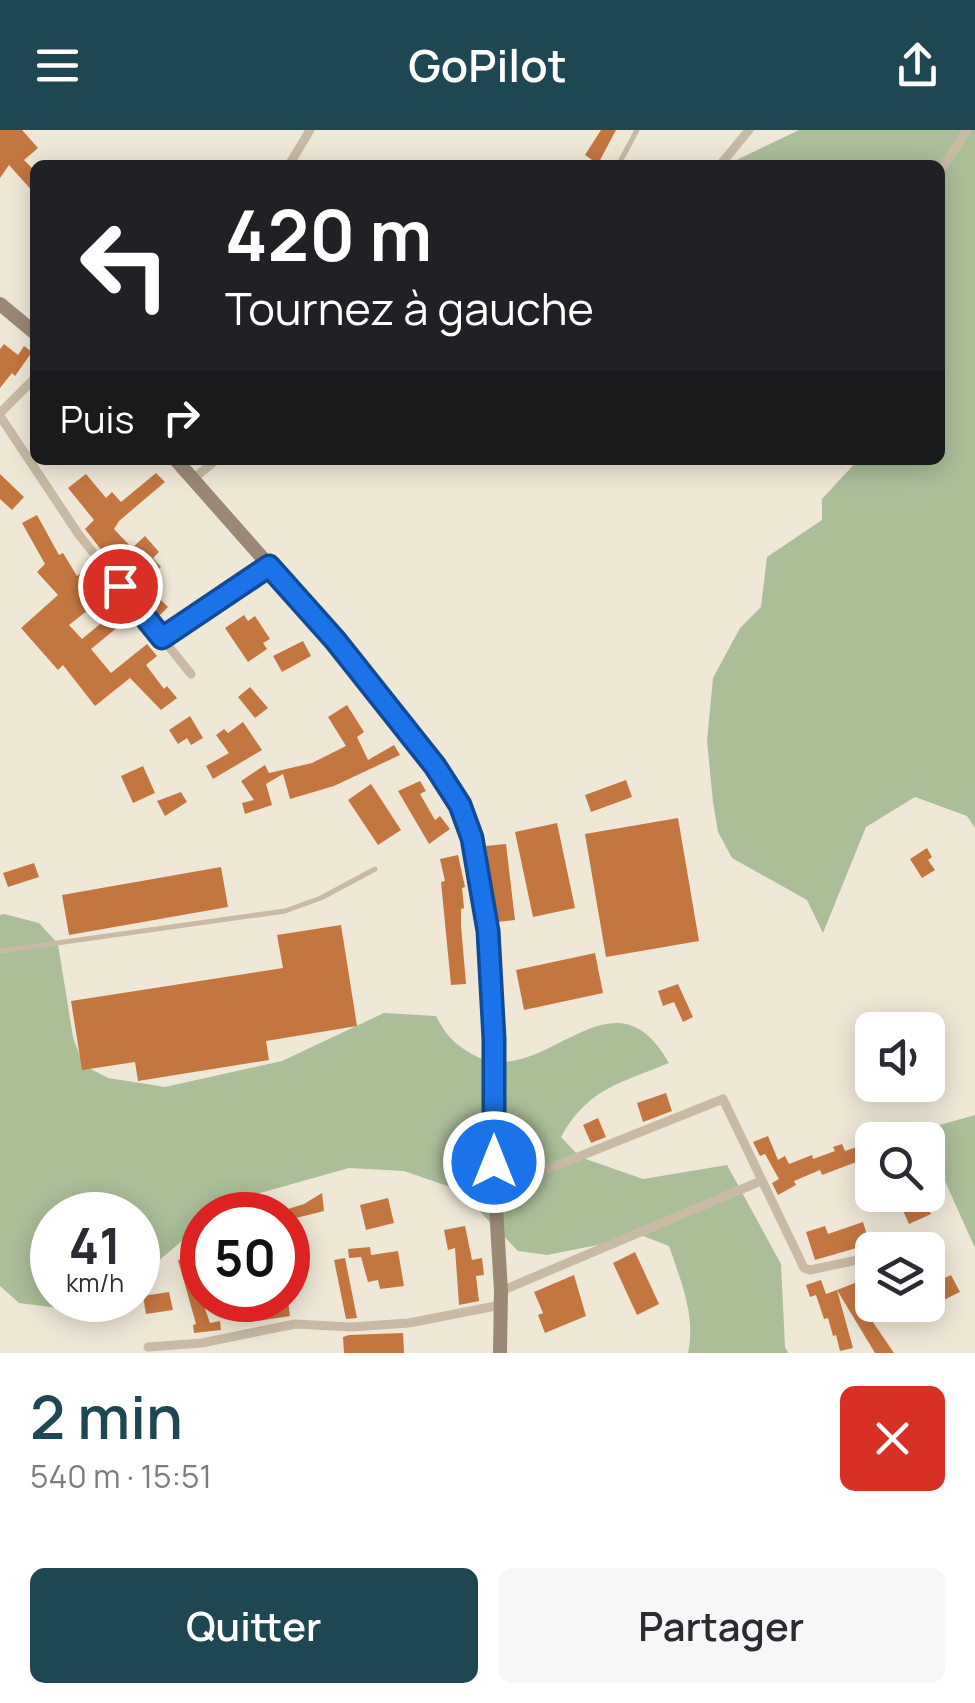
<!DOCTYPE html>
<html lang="fr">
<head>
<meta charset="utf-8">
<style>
	:root { --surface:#fff; --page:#f7f7f7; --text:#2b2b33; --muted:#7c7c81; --accent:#1c4753 }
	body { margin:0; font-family:Manrope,sans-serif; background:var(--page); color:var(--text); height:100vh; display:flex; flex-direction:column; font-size:38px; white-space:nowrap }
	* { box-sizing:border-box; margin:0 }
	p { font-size:32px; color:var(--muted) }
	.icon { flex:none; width:55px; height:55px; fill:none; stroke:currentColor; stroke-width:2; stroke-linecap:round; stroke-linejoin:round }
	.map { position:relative; height:1223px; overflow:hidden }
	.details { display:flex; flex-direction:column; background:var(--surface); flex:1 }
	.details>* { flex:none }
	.banner { position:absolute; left:30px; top:30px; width:915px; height:305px; border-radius:15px; box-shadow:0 5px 25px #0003; background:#202124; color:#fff; overflow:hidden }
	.tools { position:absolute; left:855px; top:882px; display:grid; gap:20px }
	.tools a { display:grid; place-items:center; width:90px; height:90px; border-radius:15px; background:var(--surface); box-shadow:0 5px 25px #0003; font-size:50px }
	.speed { position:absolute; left:30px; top:1062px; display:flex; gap:20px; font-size:50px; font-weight:700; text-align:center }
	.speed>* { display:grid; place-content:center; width:130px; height:130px; border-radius:50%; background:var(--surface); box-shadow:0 5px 25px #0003; line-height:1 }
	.speed small { font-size:25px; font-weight:400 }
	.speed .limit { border:15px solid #d22; background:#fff; color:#111 }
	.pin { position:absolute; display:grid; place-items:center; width:85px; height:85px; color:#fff; margin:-42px; border:5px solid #fff; border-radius:50%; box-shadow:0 2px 10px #0007 }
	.me { position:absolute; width:110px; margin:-55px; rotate:0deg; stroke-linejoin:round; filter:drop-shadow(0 0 8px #0008) }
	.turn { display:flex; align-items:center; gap:35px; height:210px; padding:0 30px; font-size:45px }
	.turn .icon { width:130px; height:130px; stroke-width:2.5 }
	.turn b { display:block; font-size:70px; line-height:85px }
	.then { display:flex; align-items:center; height:95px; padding:0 30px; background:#0003; gap:20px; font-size:38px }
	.round { display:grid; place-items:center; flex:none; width:105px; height:105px; border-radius:15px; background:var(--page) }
	.head { display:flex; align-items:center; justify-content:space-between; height:170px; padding:0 30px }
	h1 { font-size:60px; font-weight:600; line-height:75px; color:var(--accent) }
	.cta { display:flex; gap:20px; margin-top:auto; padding:20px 30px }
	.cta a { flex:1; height:115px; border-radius:15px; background:var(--accent); color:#fff; font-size:40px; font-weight:600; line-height:115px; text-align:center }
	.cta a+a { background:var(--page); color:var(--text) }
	header { display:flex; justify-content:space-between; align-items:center; height:130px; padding:0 30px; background:var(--accent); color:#fff; font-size:45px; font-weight:600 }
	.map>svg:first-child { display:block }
</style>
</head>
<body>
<header><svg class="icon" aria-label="menu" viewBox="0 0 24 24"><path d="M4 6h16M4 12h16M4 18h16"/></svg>GoPilot<svg class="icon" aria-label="share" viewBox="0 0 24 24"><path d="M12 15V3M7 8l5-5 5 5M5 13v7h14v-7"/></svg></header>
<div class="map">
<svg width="975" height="1223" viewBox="0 0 975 1223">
	<rect width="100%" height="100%" fill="#f0e8d7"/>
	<path fill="#abbe98" d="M799 0H975V698L967 686 915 667 866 697 823 803 807 770 732 728 718 702 713 672 707 611 713 548 740 498 761 477 767 427 822 390V369L858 330H940V35H726Z
		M4 784 39 793 58 814 73 907 83 935 108 948 165 957 282 931 384 883 436 886C446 905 453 913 472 924 542 965 611 829 669 933 621 953 588 958 561 1007L580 1027 643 1049 727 1035 781 1134 785 1217 788 1223H688C696 1185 681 1152 669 1116L643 1106 547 1125 518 1121 459 1060 404 1041 349 1038 250 1066 218 1085H202V1094L138 1148V1085H52V1170H107L82 1181 19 1173 0 1156V785Z
		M975 985V1118L922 1000Z"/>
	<path fill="#c47641" d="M0 0H22L38 18 24 30 35 41V64L9 35 0 48Z
		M601 0H616L598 34 585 25Z
		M4 214 18 225 24 216 32 222 15 246 12 243 0 258V219Z
		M156 343 165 352 119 391 114 399 132 418 145 406 159 422 153 428 161 437 144 450 115 418 106 426 85 399 94 390 68 358 86 344 106 368 112 362 121 372Z
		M0 344 24 367 12 380 0 369Z
		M37 385 59 425 63 423 77 446 81 443 102 469 69 495 82 509 116 481 124 492 91 519 111 543 147 514 157 526 146 535 164 559 167 556 177 568 161 580 130 548 95 576 63 535 58 540 21 498 58 465 37 442 45 434 22 393Z
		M141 450 168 477 157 488 133 459Z
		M244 485 248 491 255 486 270 509 263 513 267 519 248 532 225 498Z
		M303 511 311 526 282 542 273 526Z
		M250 557 268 578 255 588 238 567Z
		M347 575 364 602 357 607 368 630 394 615 400 625 334 656 290 669 283 644 266 654 272 675 245 684 242 673 254 670 241 651 265 635 269 643 312 633 346 616 328 587Z
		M190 586 203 608 191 615 187 608 178 614 169 600Z
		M243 592 262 620 213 649 206 636 229 623 216 605 224 599 228 603Z
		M143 636 155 663 133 673 121 646Z
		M626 650 632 667 591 682 585 665Z
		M420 651 426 661 420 664 435 690 440 686 450 699 429 714 398 661Z
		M371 654 401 700 378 715 348 670Z
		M181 662 187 672 165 686 157 671Z
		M678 688 699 811 606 827 585 704Z
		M557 693 575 778 533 787 515 702Z
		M506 714 515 790 497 792 486 716Z
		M927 718 932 727 928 730 935 740 922 748 910 729Z
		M458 725 465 757 462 758 464 778 461 779V795L466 854 451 855 441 752 445 751 440 729Z
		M34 733 39 747 8 757 3 743Z
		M221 737 228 777 69 805 62 765Z
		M341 795 357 896 266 911 269 930 138 951 135 932 82 940 71 871 283 838 277 805Z
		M595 823 603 863 524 880 516 840Z
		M678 854 693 887 683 892 674 872 663 876 658 861Z
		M666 963 672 981 643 992 637 973Z
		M598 988 606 1007 591 1013 583 995Z
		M768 1006 778 1030 785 1026 789 1034 812 1025 813 1029 835 1021 833 1017 842 1014 845 1021 871 1012 872 1026 822 1045 820 1040 794 1051 796 1055 778 1065 772 1053 779 1049 765 1024 760 1026 753 1012Z
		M322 1063 324 1081 288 1090V1079L304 1074Z
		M909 1065H922L931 1084 909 1094 898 1070Z
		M388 1068 394 1093 366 1100 360 1075Z
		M863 1092 870 1114 815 1130 806 1102 825 1096 828 1104Z
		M465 1096 472 1130 482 1128 484 1145 476 1146 479 1171 459 1175 455 1118 448 1120 444 1100Z
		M370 1117 371 1125 398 1121 404 1156 380 1159 378 1150 368 1152 361 1127 349 1128 348 1119Z
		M635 1122 659 1174 637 1185 613 1133Z
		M202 1124V1146L199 1147 202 1170 210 1193 220 1191 221 1200 194 1203 193 1195 196 1194 178 1130Z
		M345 1128 357 1188 346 1189 334 1130Z
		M928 1137 936 1152 951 1145 960 1162 929 1177 933 1184 919 1191 912 1175H928Z
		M574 1145 586 1186 545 1203 538 1185 543 1183 534 1162Z
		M821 1150 826 1164 837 1160 853 1218 840 1221 836 1205 833 1206 828 1188 824 1189 816 1165 810 1167 806 1155Z
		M855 1153 867 1177 864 1179 894 1223H875L837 1160Z
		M169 1162 173 1180 146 1184 143 1166Z
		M255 1170H288L290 1186 258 1191Z
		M403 1203 404 1223H344L343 1207 349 1205Z"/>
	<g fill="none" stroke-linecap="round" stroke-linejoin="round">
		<path stroke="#c8baa4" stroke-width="5" d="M621 30 637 0
			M0 821 285 781 321 768 375 739"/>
		<path stroke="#c8baa4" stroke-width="9" d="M289 35 310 0
			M720 35 749 0
			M940 41 967 0
			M0 283 35 248
			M0 286 79 405 191 544
			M193 349 216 330
			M162 508 269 436
			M495 1060 723 969 804 1138 810 1140 872 1127
			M501 1161 761 1051
			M148 1217 202 1213 295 1194 351 1197 409 1193 501 1175"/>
		<path stroke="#9b8975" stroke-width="14" d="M0 174 35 203
			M176 330 335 510 435 636 460 675 472 708 488 801 494 909 495 1060 501 1161 500 1223"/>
	</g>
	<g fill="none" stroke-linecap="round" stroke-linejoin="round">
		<g stroke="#114b97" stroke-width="25">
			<path id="route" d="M120 456 162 508 269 436 335 510 435 636 460 675 472 708 488 801 494 909V1032"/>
		</g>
		<use href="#route" stroke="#1a73e8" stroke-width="18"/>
	</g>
</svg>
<div class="tools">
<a><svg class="icon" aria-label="sound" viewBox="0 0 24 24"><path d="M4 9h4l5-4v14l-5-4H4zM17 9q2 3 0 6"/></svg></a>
<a><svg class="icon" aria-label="search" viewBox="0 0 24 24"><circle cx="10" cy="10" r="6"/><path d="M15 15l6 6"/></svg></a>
<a><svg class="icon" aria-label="layers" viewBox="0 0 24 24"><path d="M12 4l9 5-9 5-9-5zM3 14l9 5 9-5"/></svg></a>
</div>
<div class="speed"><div>41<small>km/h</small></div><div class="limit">50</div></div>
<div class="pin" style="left:120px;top:456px;background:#d93025"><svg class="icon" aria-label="arrive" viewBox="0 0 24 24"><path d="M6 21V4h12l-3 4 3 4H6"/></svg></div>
<svg class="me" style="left:494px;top:1032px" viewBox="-20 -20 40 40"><circle r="17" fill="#1a73e8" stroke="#fff" stroke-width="3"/><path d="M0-11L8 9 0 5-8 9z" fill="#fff"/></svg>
<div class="banner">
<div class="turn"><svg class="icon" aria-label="left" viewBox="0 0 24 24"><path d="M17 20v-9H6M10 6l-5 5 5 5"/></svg><div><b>420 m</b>Tournez à gauche</div></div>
<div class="then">Puis<svg class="icon" aria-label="right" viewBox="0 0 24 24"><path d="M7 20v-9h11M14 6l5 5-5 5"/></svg></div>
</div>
</div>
<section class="details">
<div class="head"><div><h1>2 min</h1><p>540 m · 15:51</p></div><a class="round" style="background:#d93025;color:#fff"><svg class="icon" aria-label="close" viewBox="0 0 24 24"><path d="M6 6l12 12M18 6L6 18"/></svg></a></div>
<div class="cta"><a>Quitter</a><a>Partager</a></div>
</section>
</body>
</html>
